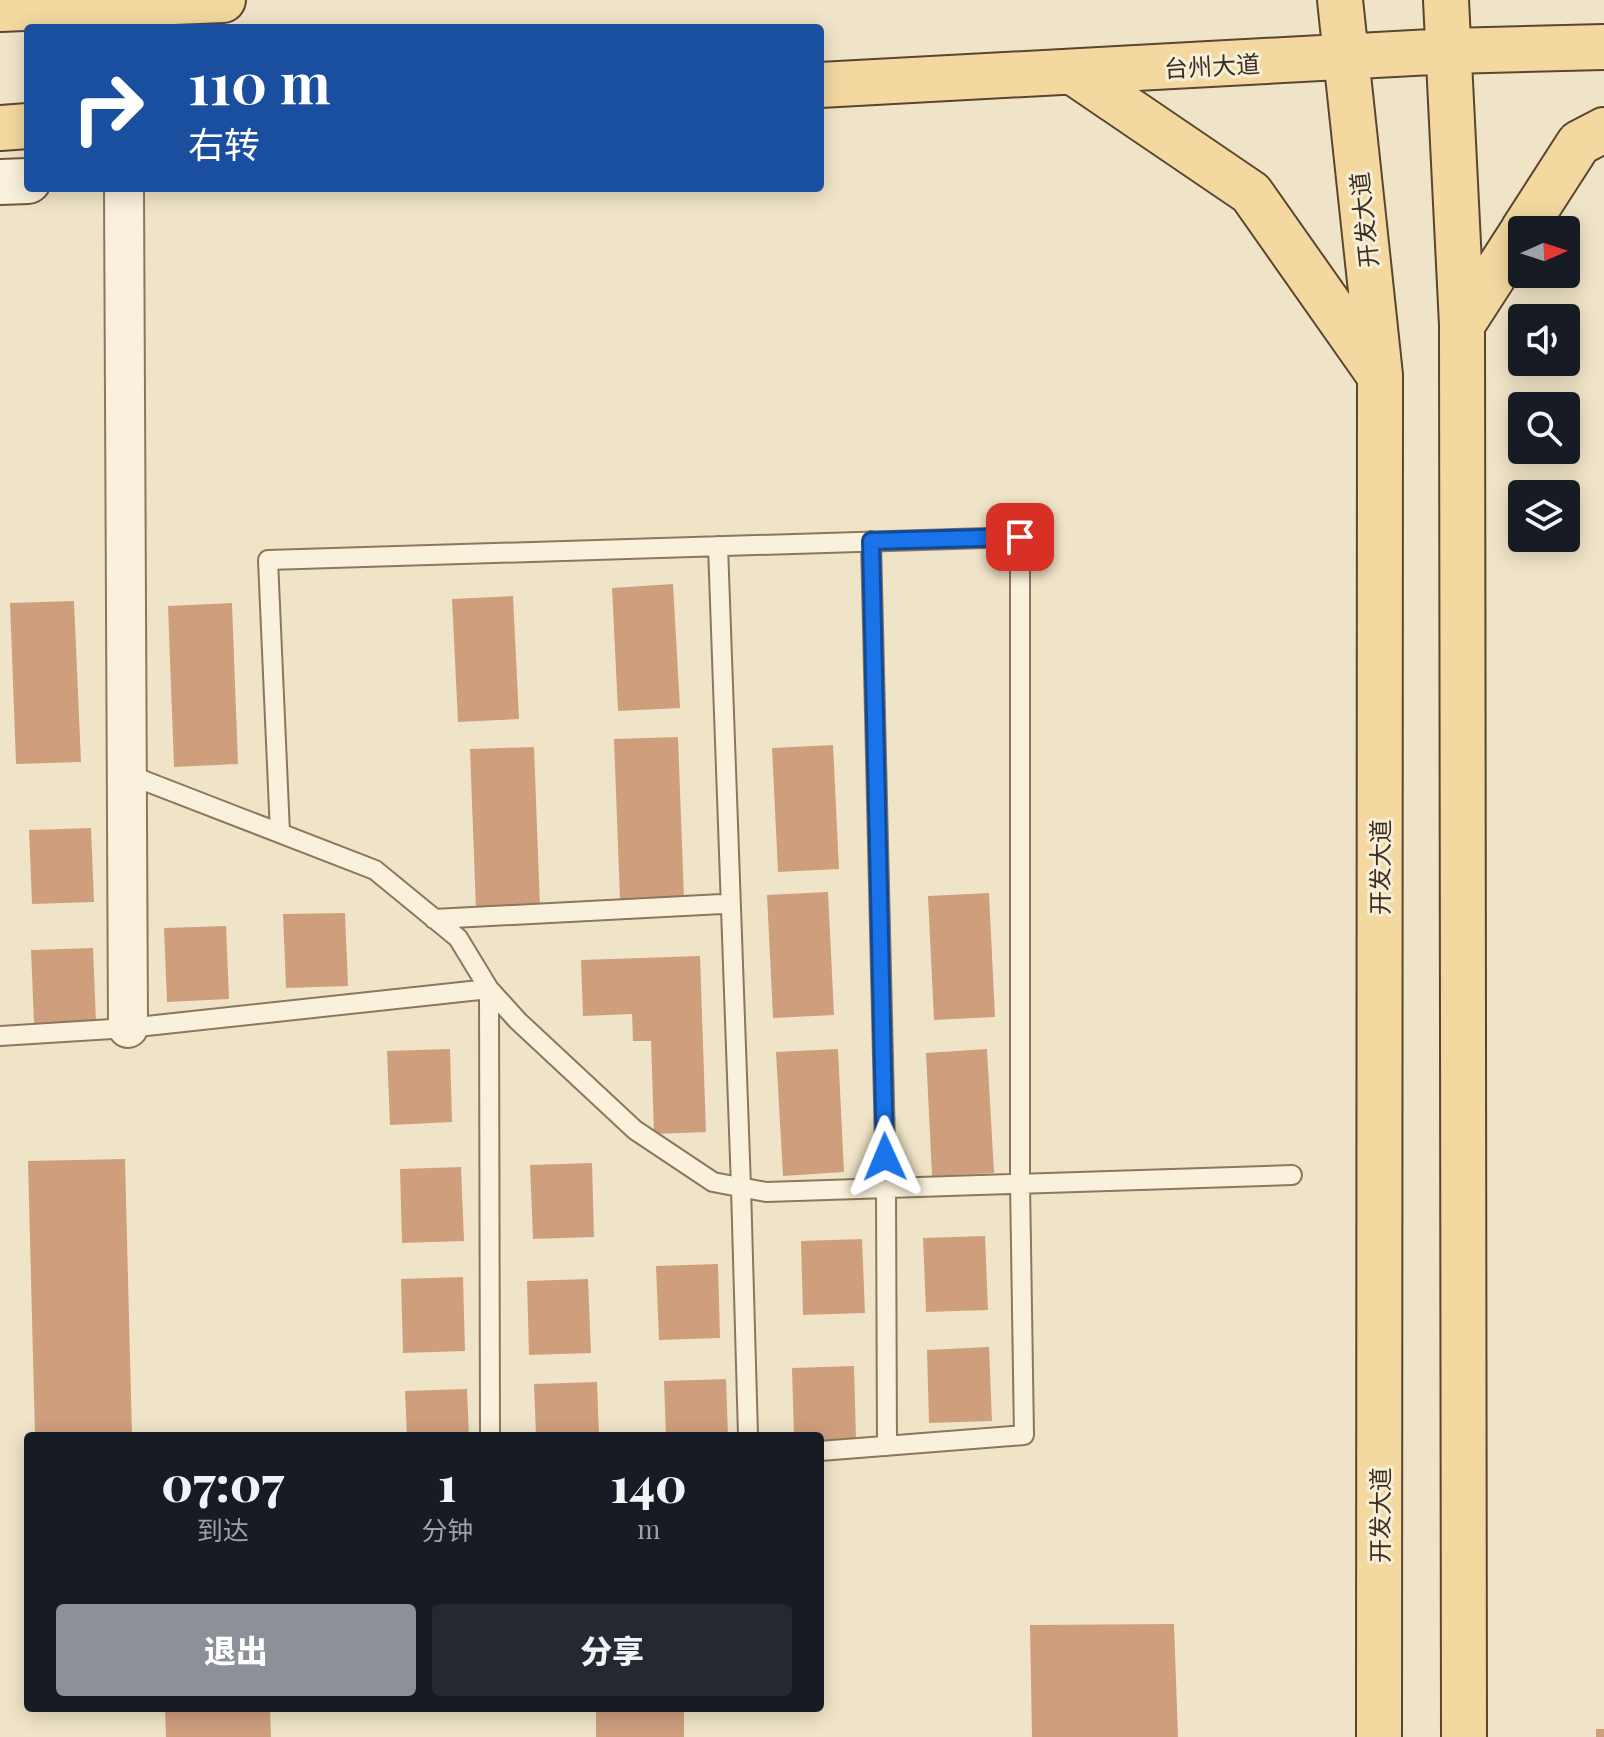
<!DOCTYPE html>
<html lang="zh">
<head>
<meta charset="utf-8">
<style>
	:root { --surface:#171b24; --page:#242831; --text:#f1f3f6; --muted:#9ea1a6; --accent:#8c9099 }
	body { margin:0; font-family:"Playfair Display","Noto Sans SC",serif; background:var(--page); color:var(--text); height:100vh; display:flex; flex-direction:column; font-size:30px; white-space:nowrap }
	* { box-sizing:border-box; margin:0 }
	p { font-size:26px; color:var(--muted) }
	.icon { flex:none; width:44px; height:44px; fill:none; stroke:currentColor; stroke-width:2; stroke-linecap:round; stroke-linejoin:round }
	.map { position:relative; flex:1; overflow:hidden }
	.drawer { position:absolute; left:24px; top:1432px; width:800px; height:280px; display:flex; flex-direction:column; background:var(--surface); border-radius:8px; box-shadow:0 4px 20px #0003 }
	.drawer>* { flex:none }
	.guide { position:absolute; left:24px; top:24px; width:800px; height:168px; border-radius:8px; box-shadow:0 4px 20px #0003; background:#1a4fa0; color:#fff; overflow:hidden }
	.needle { width:52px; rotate:87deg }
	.tools { position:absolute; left:1508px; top:216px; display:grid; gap:16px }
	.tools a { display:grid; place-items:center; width:72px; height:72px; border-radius:8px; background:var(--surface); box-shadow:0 4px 20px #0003; font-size:40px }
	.pin { position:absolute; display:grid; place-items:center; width:68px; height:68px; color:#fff; margin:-34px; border-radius:16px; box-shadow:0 4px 12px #0006 }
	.me { position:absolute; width:88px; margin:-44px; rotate:359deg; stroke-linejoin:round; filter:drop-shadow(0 0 6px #0008) }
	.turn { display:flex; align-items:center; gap:28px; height:168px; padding:0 32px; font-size:36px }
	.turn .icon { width:104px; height:104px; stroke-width:2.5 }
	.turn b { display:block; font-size:56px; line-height:68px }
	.eta { display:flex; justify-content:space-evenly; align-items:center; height:136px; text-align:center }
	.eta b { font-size:48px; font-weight:800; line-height:56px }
	.action { display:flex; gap:16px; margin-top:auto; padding:16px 32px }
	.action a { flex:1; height:92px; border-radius:8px; background:var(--accent); color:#fff; font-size:32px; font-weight:800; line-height:92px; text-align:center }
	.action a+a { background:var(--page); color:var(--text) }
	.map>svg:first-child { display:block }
</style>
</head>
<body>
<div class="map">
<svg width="1604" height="1737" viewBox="0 0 1604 1737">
	<rect width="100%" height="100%" fill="#f0e4c8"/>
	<path fill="#cf9f7d" d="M673 584 680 708 618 711 612 588Z
		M513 596 519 719 458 722 452 599Z
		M74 601 81 762 16 764 10 603Z
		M232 603 238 764 174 767 168 606Z
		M678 737 684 898 620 900 614 739Z
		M833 745 839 869 778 872 772 748Z
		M534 747 540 908 476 910 470 749Z
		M91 828 94 902 32 904 29 830Z
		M828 892 834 1015 773 1018 767 895Z
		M989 893 995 1017 934 1020 928 896Z
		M345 913 348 986 286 988 283 914Z
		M226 926 229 999 167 1002 164 928Z
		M93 948 96 1022 34 1024 31 950Z
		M700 956 706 1132 654 1134 651 1041H633L632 1014 583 1016 581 960Z
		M450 1049 452 1122 390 1125 387 1051Z
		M838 1049 844 1172 783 1176 776 1052Z
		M987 1049 994 1173 932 1176 926 1053Z
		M125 1159 132 1436H35L28 1161Z
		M592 1163 594 1237 533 1239 530 1165Z
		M461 1167 464 1241 402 1243 400 1169Z
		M985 1236 988 1310 926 1312 923 1238Z
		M862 1239 865 1313 803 1315 801 1241Z
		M718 1264 720 1338 659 1340 656 1266Z
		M463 1277 465 1351 403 1353 401 1279Z
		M588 1279 591 1353 529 1355 527 1281Z
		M989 1347 992 1421 929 1423 927 1350Z
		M854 1366 856 1440 820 1441V1436H794L792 1368Z
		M726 1379 728 1436H666L664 1381Z
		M597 1382 599 1436H536L534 1384Z
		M467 1389 469 1436H407L405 1391Z
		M1174 1624 1178 1737H1032L1030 1625Z
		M165 1708H270L271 1737H166Z
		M596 1708H684V1737H596Z
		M1596 1729H1604V1737H1596Z"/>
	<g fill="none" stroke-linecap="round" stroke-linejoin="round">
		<g stroke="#8d765c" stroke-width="22">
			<path id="service" d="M871 541 886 1188 887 1446
				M718 546 741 1187 748 1436
				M127 774 375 870 458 938 489 989 518 1021 635 1130 713 1182 766 1192 1292 1175
				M280 833 268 560 1020 537V1183L1024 1435 820 1451
				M434 919 722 904
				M0 1036 128 1028 489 989 490 1436"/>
		</g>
		<g stroke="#8d765c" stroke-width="42">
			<path id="minor" d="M124 188 128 1028"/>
		</g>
		<g stroke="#6f573f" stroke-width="48">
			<path id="secondary" d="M0 182 28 181"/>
		</g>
		<g stroke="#5b4430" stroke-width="48">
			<path id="primary" d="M1340 0 1380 375 1379 1737
				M1446 0 1462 325 1464 1737
				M0 9 223 0
				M1073 72 1251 193 1377 372
				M820 85 1450 51 1604 47
				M0 128 28 126
				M1523 230 1579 143 1604 130
				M1462 325 1522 232"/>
		</g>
		<use href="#service" stroke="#faf1dc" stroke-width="18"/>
		<use href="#minor" stroke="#faf1dc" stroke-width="38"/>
		<use href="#secondary" stroke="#faf1dc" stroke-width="44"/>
		<use href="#primary" stroke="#f3d9a0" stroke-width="44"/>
	</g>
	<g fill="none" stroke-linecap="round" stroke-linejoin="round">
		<g stroke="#114b97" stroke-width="20">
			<path id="route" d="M885 1157 871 541 1020 537"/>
		</g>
		<use href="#route" stroke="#1a73e8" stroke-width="14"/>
	</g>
	<g text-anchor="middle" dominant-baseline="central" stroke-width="6" stroke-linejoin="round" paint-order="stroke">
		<g font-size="24" fill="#3d2e20" stroke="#f7eed8">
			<text transform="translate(1212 65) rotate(-3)">台州大道</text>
			<text transform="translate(1363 220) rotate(-96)">开发大道</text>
			<text transform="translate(1379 867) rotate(-90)">开发大道</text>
			<text transform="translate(1379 1515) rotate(-90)">开发大道</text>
		</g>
	</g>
</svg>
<div class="tools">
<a><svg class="needle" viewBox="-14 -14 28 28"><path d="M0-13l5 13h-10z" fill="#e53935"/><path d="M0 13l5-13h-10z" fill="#9ea1a6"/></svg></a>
<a><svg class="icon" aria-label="sound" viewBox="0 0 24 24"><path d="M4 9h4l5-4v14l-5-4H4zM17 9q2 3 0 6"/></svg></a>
<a><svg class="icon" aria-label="search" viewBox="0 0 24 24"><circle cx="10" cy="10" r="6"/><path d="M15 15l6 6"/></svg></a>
<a><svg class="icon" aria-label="layers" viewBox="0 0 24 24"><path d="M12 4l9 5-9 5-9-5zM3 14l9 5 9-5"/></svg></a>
</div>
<div class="pin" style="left:1020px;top:537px;background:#d93025"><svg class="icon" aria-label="arrive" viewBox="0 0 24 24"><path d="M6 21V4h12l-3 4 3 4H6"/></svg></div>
<svg class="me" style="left:885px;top:1157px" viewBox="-20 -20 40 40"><path d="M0-17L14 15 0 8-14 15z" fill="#1a73e8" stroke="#fff" stroke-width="4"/></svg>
<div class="guide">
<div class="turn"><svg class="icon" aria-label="right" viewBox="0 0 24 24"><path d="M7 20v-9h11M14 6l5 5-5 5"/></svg><div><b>110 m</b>右转</div></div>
</div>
<section class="drawer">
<div class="eta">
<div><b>07:07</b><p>到达</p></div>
<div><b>1</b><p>分钟</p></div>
<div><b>140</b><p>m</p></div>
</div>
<div class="action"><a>退出</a><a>分享</a></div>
</section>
</div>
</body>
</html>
